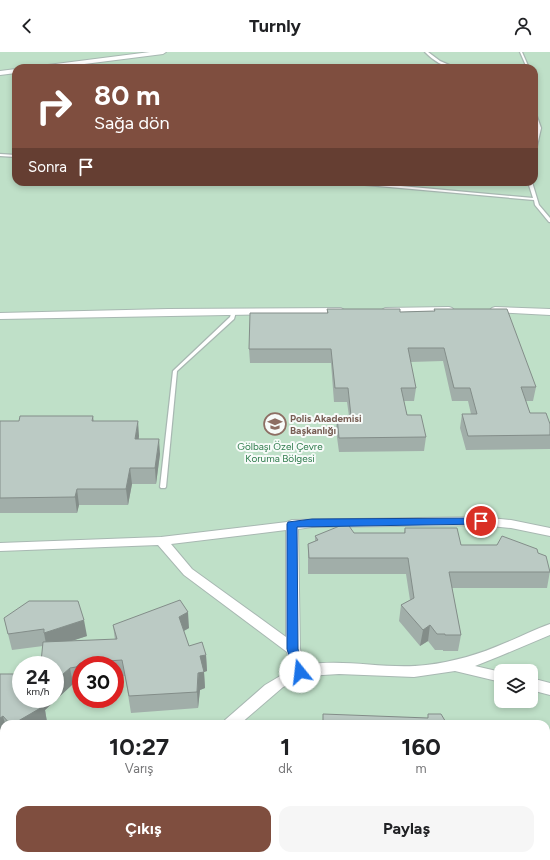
<!DOCTYPE html>
<html lang="tr">
<head>
<meta charset="utf-8">
<style>
	:root { --surface:#fff; --page:#f6f6f6; --text:#202124; --muted:#757577; --accent:#7f4e3f }
	body { margin:0; font-family:Figtree,sans-serif; background:var(--page); color:var(--text); height:100vh; display:flex; flex-direction:column; font-size:15px; white-space:nowrap }
	* { box-sizing:border-box; margin:0 }
	p { font-size:13px; color:var(--muted) }
	.icon { flex:none; width:22px; height:22px; fill:none; stroke:currentColor; stroke-width:2; stroke-linecap:round; stroke-linejoin:round }
	.map { position:relative; flex:1; overflow:hidden }
	.drawer { position:absolute; left:0px; top:668px; width:550px; height:140px; display:flex; flex-direction:column; background:var(--surface); border-radius:12px 12px 0 0; box-shadow:0 2px 6px #0003 }
	.drawer>* { flex:none }
	.guide { position:absolute; left:12px; top:12px; width:526px; height:122px; border-radius:12px; box-shadow:0 2px 6px #0003; background:#7f4e3f; color:#fff; overflow:hidden }
	.controls { position:absolute; left:494px; top:612px; display:grid; gap:8px }
	.controls a { display:grid; place-items:center; width:44px; height:44px; border-radius:8px; background:var(--surface); box-shadow:0 2px 6px #0003; font-size:20px }
	.speed { position:absolute; left:12px; top:604px; display:flex; gap:8px; font-size:20px; font-weight:700; text-align:center }
	.speed>* { display:grid; place-content:center; width:52px; height:52px; border-radius:50%; background:var(--surface); box-shadow:0 2px 6px #0003; line-height:1 }
	.speed small { font-size:10px; font-weight:400 }
	.speed .limit { border:6px solid #d22; background:#fff; color:#111 }
	.pin { position:absolute; display:grid; place-items:center; width:34px; height:34px; color:#fff; margin:-17px; border:2px solid #fff; border-radius:50%; box-shadow:0 1px 4px #0007 }
	.me { position:absolute; width:44px; margin:-22px; rotate:344deg; stroke-linejoin:round; filter:drop-shadow(0 0 3px #0008) }
	.turn { display:flex; align-items:center; gap:14px; height:84px; padding:0 16px; font-size:18px }
	.turn .icon { width:52px; height:52px; stroke-width:2.5 }
	.turn b { display:block; font-size:28px; line-height:34px }
	.then { display:flex; align-items:center; height:38px; padding:0 16px; background:#0003; gap:8px; font-size:15px }
	.eta { display:flex; justify-content:space-evenly; align-items:center; height:68px; text-align:center }
	.eta b { font-size:24px; font-weight:700; line-height:28px }
	.button { display:flex; gap:8px; margin-top:auto; padding:8px 16px }
	.button a { flex:1; height:46px; border-radius:12px; background:var(--accent); color:#fff; font-size:16px; font-weight:700; line-height:46px; text-align:center }
	.button a+a { background:var(--page); color:var(--text) }
	header { display:flex; justify-content:space-between; align-items:center; height:52px; padding:0 16px; background:var(--surface); font-size:18px; font-weight:700 }
	.map>svg:first-child { display:block }
</style>
</head>
<body>
<header><svg class="icon" aria-label="back" viewBox="0 0 24 24"><path d="M15 5l-7 7 7 7"/></svg>Turnly<svg class="icon" aria-label="person" viewBox="0 0 24 24"><circle cx="12" cy="8" r="4"/><path d="M4 21q1-7 8-7t8 7"/></svg></header>
<div class="map">
<svg width="550" height="808" viewBox="0 0 550 808">
	<rect width="100%" height="100%" fill="#e6efeb"/>
	<path fill="#bfe0c8" fill-rule="evenodd" d="M0 0H550V808H0ZM16 16H534V130H16ZM21 613H55V647H21ZM81 613H115V647H81ZM501 619H531V649H501ZM4 672H546V804H4Z"/>
	<g fill="none" stroke-linecap="round" stroke-linejoin="round">
		<g stroke="#a8b8b2" stroke-width="2.5">
			<path id="service" d="M425 0H428L440 9 456 16C444 16 433 8 425 0Z
				M520 0H522L529 16H527Z
				M534 61 536 62 541 76 536 98 534 99V91L537 76 534 67Z
				M0 102 16 103V105L0 104Z
				M343 130H357L533 146 528 130H532L539 153 550 166V170H549L535 153 534 148 345 131Z
				M232 259H234L236 260 234 267 177 319 166 435 165 436H161L160 435 173 319 230 265Z"/>
		</g>
		<g stroke="#a8b8b2" stroke-width="2">
			<path id="minor" d="M150 0H166L163 2 53 16H37L40 14Z
				M16 17V21L0 23V19Z
				M449 255 452 256 454 258 452 260 385 262 380 259 385 256Z
				M495 255 550 257V263L492 260 490 258 492 256Z
				M341 256 346 259 344 261 0 267V261L168 257Z
				M481 465 511 468 550 476V484L511 476 481 473 312 475 298 477 300 597 305 613C345 606 386 618 426 613 454 610 480 602 505 591 520 585 535 577 550 572V583L500 604 475 614 501 620V630L455 619 414 625 339 622 307 624 302 625 283 635 240 672H223L225 668 265 633 292 617 287 600 184 523 158 493 0 499V491L161 485 287 470 292 468ZM286 478V585L192 517 171 492Z
				M531 626 550 631V643L531 638Z
				M8 804H31L29 808H6Z"/>
		</g>
		<use href="#service" fill="#fff" fill-rule="evenodd"/>
		<use href="#minor" fill="#fff" fill-rule="evenodd"/>
	</g>
	<path fill="#a1aea9" d="M327 257 400 260 434 259V257L536 335 533 349H526L530 361 550 372V397L466 398 460 376 462 362H471L468 349H452L443 309 410 310 416 336 414 349H404L407 363 426 385 424 399 339 400 336 378 337 364H349L347 350H334L331 311H250L249 297 327 261Z
		M93 364 94 369 139 384V387L160 402 156 432H132L128 453H79L77 461H0V369H19Z
		M405 476 461 493 538 501 550 519 547 536H452L461 583 458 599H443V598H435L428 589 420 594 399 569 401 553 410 548 406 522H308V492L315 489V484L354 481H404Z
		M4 566 87 584 71 589 115 588 113 573 189 576 184 579 189 594 206 603 207 619 204 620 205 636 200 638 198 656 131 661 125 624 115 625V613H81V629L79 631 73 632 45 658 47 670 44 672H4V682L0 685V622L21 647 41 610 43 594 12 598Z
		M351 804H460L461 808H353Z
		M468 804H527L524 808H470Z"/>
	<path fill="#838d89" d="M138 369 139 384 136 402 135 387Z
		M159 387 160 402 156 432 155 416Z
		M130 416 132 432 128 453 126 437Z
		M77 437 79 453 77 461 75 445Z
		M188 560 189 576 180 581 179 565Z
		M84 568 87 584 47 597 44 581Z
		M430 573 428 589 420 594 423 578Z
		M206 603 207 619 204 620 205 636 200 638 198 656 197 640 200 604Z
		M80 611 81 618V629L79 631 76 615Z
		M70 616 73 632 45 658 47 670 44 672H13L37 647H55V629Z
		M3 664 5 672H4V682L0 685V666Z
		M481 804H488L487 808H480Z
		M519 804H527L524 808H516Z"/>
	<path fill="#bbcac4" stroke="#838d89" d="M327 257H400V260L435 259 434 257H507L536 335H521L530 361H546L550 372V383L468 384 462 362H477L470 336H454L444 296H408L416 336H401L407 363H421L426 385 339 386 337 364H351L348 336H335L331 297H249L250 261H328Z
		M20 364H93L92 369H138L135 387H159L155 416H130L126 437H77L75 445 0 446V369H19Z
		M347 471 354 481H405V476H457L461 493H497L502 484 537 497 538 501 546 504 550 520H449L461 583H445V582H437L430 573 423 578 401 553 414 546 408 506H309L308 492 318 488 315 484Z
		M180 548 188 560 179 565 189 594 202 590 206 603 200 604 204 620 198 621 197 640 129 644 122 608 80 611 76 615 70 616 55 629V613H38L41 610 43 590 117 587 113 573Z
		M29 549H78L84 568 44 581V577L8 582 4 566Z
		M0 622H21V647H38L44 654 13 672H10L3 664 0 666Z
		M323 662 428 666V662H441L447 672H323Z
		M404 804H460L461 808H405Z
		M490 804H519L516 808H493Z"/>
	<path fill="#1a73e8" stroke="#114b97" d="M481 466 486 469 484 472 297 475 298 597 305 620 304 623 300 624 295 623 287 597V472L288 470 312 467Z"/>
	<defs>
		<g id="university-ring" transform="scale(1.15)"><circle r="9.5" fill="#f7fbf9" stroke="#8d6e63" stroke-width="1.5"/><path d="M0-5L7-2L0 1L-7-2ZM-4 1L0 2.5L4 1V4Q0 6-4 4Z" fill="#8d6e63"/></g>
	</defs>
	<g fill-rule="evenodd">
		<use href="#university-ring" x="275" y="372"/>
	</g>
	<g text-anchor="middle" dominant-baseline="central" stroke-width="4" stroke-linejoin="round" paint-order="stroke">
		<g font-size="10" font-weight="bold" fill="#785e54" stroke="#f7fbf9" text-anchor="start">
			<text x="290" y="366">Polis Akademisi<tspan x="290" dy="12">Başkanlığı</tspan></text>
		</g>
		<g font-size="10" fill="#2d7a4b" stroke="#f7fbf9">
			<text x="280" y="394">Gölbaşı Özel Çevre<tspan x="280" dy="12">Koruma Bölgesi</tspan></text>
		</g>
	</g>
</svg>
<div class="controls">
<a><svg class="icon" aria-label="layers" viewBox="0 0 24 24"><path d="M12 4l9 5-9 5-9-5zM3 14l9 5 9-5"/></svg></a>
</div>
<div class="speed"><div>24<small>km/h</small></div><div class="limit">30</div></div>
<div class="pin" style="left:481px;top:469px;background:#d93025"><svg class="icon" aria-label="arrive" viewBox="0 0 24 24"><path d="M6 21V4h12l-3 4 3 4H6"/></svg></div>
<svg class="me" style="left:300px;top:620px" viewBox="-20 -20 40 40"><circle r="19" fill="#fff"/><path d="M0-13L10 11 0 6-10 11z" fill="#1a73e8"/></svg>
<div class="guide">
<div class="turn"><svg class="icon" aria-label="right" viewBox="0 0 24 24"><path d="M7 20v-9h11M14 6l5 5-5 5"/></svg><div><b>80 m</b>Sağa dön</div></div>
<div class="then">Sonra<svg class="icon" aria-label="arrive" viewBox="0 0 24 24"><path d="M6 21V4h12l-3 4 3 4H6"/></svg></div>
</div>
<section class="drawer">
<div class="eta">
<div><b>10:27</b><p>Varış</p></div>
<div><b>1</b><p>dk</p></div>
<div><b>160</b><p>m</p></div>
</div>
<div class="button"><a>Çıkış</a><a>Paylaş</a></div>
</section>
</div>
</body>
</html>
